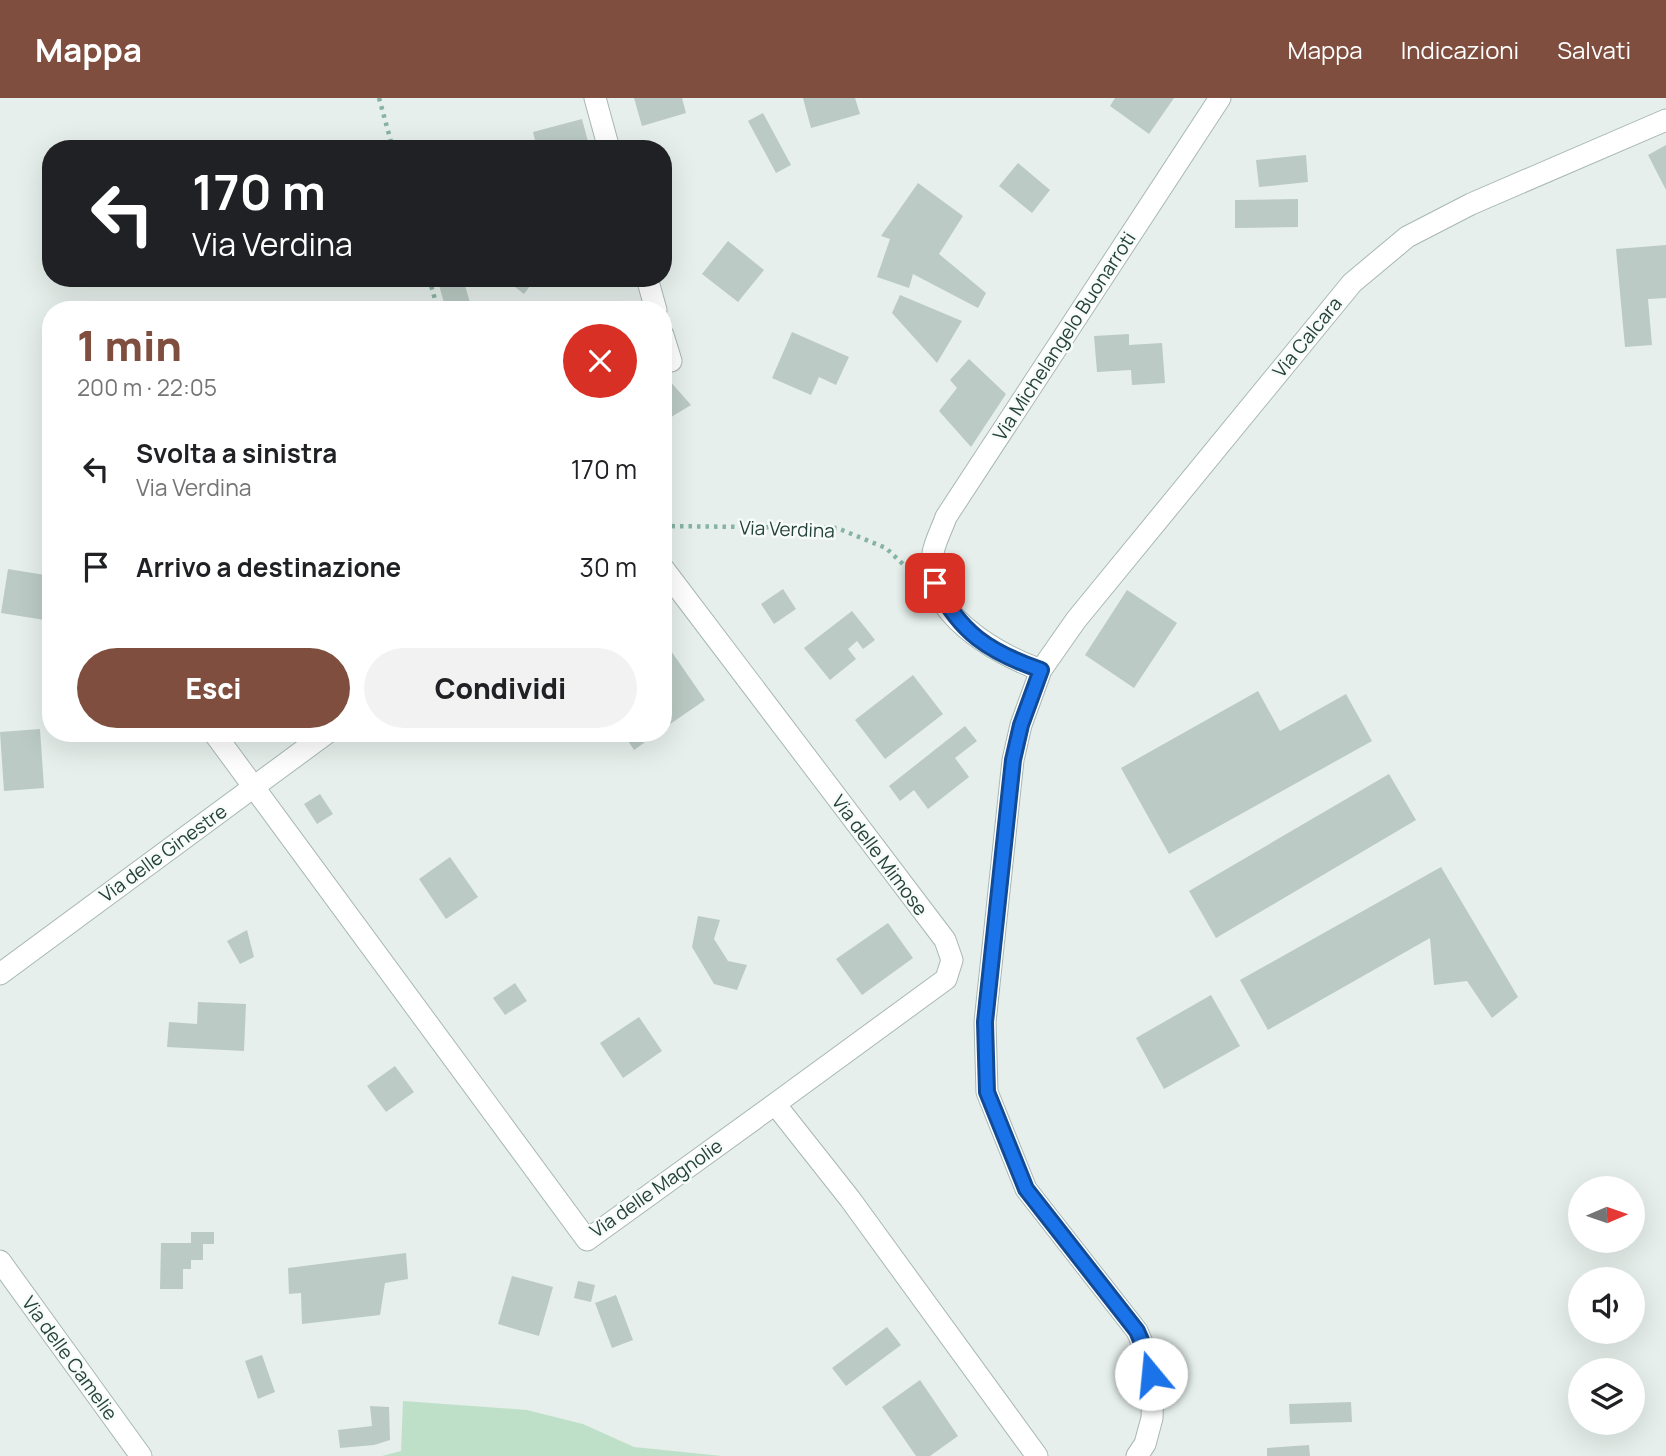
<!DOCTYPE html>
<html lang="it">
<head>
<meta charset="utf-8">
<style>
	:root { --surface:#fff; --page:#f2f2f2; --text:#202124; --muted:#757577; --accent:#7f4e3f }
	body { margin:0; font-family:Manrope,sans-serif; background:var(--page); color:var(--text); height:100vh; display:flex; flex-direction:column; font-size:26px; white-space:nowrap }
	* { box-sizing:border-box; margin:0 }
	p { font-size:23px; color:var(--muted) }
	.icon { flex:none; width:38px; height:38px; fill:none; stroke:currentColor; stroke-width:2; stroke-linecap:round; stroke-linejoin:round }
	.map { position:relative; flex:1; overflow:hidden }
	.panel { position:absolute; left:42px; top:203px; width:630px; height:441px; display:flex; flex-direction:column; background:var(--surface); border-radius:28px; box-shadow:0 7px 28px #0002 }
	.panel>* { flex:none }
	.top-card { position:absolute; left:42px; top:42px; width:630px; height:147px; border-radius:28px; box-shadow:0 7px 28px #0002; background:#202124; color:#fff; overflow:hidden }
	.needle { width:46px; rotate:88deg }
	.tools { position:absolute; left:1568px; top:1078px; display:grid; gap:14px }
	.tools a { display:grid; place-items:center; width:77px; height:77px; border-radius:50%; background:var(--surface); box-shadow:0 7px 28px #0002; font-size:35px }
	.pin { position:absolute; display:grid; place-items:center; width:60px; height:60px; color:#fff; margin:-30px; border-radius:14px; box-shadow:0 4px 10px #0006 }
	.me { position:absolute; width:77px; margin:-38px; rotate:343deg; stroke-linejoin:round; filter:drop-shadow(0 0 5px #0008) }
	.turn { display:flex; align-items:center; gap:24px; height:147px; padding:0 35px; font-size:32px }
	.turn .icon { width:91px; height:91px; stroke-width:2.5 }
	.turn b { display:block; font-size:49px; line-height:60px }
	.round { display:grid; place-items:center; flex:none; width:74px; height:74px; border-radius:37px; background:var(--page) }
	.headline { display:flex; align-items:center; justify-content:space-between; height:119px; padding:0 35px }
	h1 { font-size:42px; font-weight:800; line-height:52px; color:var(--accent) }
	.cta { display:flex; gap:14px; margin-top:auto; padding:14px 35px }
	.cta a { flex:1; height:80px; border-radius:42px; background:var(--accent); color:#fff; font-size:28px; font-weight:800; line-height:80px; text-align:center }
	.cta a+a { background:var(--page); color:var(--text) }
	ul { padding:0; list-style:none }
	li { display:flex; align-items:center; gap:21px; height:98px; padding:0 35px }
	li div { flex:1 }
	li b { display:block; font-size:26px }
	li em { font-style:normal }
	header { display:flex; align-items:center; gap:42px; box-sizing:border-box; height:98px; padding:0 35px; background:var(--accent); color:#fff }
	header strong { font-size:33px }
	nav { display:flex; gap:38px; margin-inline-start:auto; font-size:24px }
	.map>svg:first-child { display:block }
</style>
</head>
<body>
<header>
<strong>Mappa</strong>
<nav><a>Mappa</a><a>Indicazioni</a><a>Salvati</a></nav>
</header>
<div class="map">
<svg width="1666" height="1358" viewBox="0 0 1666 1358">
	<rect width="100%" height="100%" fill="#e6efeb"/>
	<path fill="#bfe0c8" d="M403 1303 527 1312 583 1326 634 1349 722 1358H382L401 1353Z"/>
	<path fill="#bbcac4" d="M634 0H682L686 15 642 28Z
		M803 0H855L860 16 811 30Z
		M1115 0H1174L1149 36 1110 8Z
		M763 15 791 67 776 75 748 23Z
		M582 21 590 51H537L533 34Z
		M1666 47V92L1648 57Z
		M1306 57 1308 84 1259 89 1256 62Z
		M1018 65 1050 92 1032 115 999 88Z
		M918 85 963 118 939 156 986 195 978 210 913 176 909 190 877 179 890 141 881 138Z
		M1298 101V129L1235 130V102Z
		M728 143 764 172 738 204 702 176Z
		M1666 147V200L1648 201 1652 247 1625 249 1616 151Z
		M463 180 472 212H446L439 187Z
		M503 180H536L524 196Z
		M900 197 962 223 937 265 892 215Z
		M792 234 849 259 836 287 819 279 811 297 772 280Z
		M1129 236V247L1162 245 1165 285 1132 287 1131 272 1097 274 1094 238Z
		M969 261 1006 296 971 349 939 313 957 290 950 282Z
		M669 282 691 307 663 324V288Z
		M8 471 51 478V523L1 515Z
		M783 491 796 511 774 526 761 506Z
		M1127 492 1177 525 1134 590 1085 557Z
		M852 513 875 542 863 551 857 543 848 551 856 561 830 582 804 550Z
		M667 547 705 602 663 631V550Z
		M913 577 943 616 885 661 855 622Z
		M1258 593 1280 633 1346 596 1372 643 1169 756 1121 670Z
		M965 628 977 643 955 660 969 679 928 711 914 692 900 703 889 688Z
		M40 631 44 690 4 693 0 634Z
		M623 635H658L634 652Z
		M1389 676 1416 722 1216 840 1189 793Z
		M320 696 333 716 317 726 304 706Z
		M450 759 478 799 446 821 419 781Z
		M1441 769 1518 899 1492 920 1467 883 1434 887 1430 840 1268 932 1240 882Z
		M698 818 720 822 714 841 728 863 747 867 737 892 714 886 692 849Z
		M888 825 913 860 862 897 836 861Z
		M247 832 254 859 240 866 227 843Z
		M515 885 527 903 505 917 493 900Z
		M1211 897 1240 948 1164 991 1136 940Z
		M198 904 246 906 244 953 167 949 169 924 197 926Z
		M639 919 662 953 623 980 600 945Z
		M395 968 414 994 386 1014 367 988Z
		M191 1134H214V1146H203V1162H191V1171H183V1191H160L161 1145H191Z
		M406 1155 408 1181 385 1185 380 1217 302 1226 301 1195 289 1196 288 1170Z
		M512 1178 553 1189 539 1238 498 1226Z
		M578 1183 595 1187 591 1204 574 1200Z
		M616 1197 633 1242 612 1250 595 1205Z
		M887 1229 901 1247 846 1288 832 1270Z
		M262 1257 275 1294 258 1301 245 1263Z
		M920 1282 958 1338 930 1358H916L882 1309Z
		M1351 1304 1352 1324 1290 1326 1289 1306Z
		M370 1308 389 1309 390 1342 374 1347 340 1350 338 1332 372 1328Z
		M1309 1347 1310 1358H1267V1350Z"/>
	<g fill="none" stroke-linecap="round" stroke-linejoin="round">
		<g stroke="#a8b8b2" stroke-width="23">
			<path id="minor" d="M595 0 609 51
				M647 180 656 212
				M663 237 671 263
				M663 470 945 842 952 862 946 881 775 1006
				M1041 572C996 556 920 513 933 455 935 443 942 431 946 419L1220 0
				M214 635 587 1142 775 1006 850 1101 1037 1358
				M0 876 327 635
				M0 1163 141 1358
				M1137 1358 1145 1346 1152 1320 1153 1290 1149 1261 1137 1233 1026 1091 987 994 985 924 1013 662 1021 627 1041 572 1076 522 1352 185 1407 139 1471 106 1666 22"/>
		</g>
		<path stroke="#86b3a5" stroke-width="4.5" stroke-dasharray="3.5 5" stroke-linecap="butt" d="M379 0 393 51
			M429 180 438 212
			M663 428 837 430 886 450 906 469"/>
		<use href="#minor" stroke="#fff" stroke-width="21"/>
	</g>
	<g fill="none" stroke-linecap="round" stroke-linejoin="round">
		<g stroke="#114b97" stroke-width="18">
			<path id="route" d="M935 485C960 535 989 554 1041 572L1021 627 1013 662 985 924 987 994 1026 1091 1137 1233 1149 1261 1151 1276"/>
		</g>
		<use href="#route" stroke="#1a73e8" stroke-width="12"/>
	</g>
	<g text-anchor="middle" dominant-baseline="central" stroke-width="5" stroke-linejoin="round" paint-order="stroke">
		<g font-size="19" fill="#24423a" stroke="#f7fbf9">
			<text transform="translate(1064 238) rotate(-57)">Via Michelangelo Buonarroti</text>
			<text transform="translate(1307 239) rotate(-51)">Via Calcara</text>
			<text transform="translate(787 431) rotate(2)">Via Verdina</text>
			<text transform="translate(163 755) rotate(-36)">Via delle Ginestre</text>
			<text transform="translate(880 757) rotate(53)">Via delle Mimose</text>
			<text transform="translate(656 1090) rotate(-35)">Via delle Magnolie</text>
			<text transform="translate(70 1260) rotate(54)">Via delle Camelie</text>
		</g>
	</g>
</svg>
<div class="tools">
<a><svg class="needle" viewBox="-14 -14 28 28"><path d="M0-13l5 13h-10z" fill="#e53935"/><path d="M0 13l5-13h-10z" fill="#757577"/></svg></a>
<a><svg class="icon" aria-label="sound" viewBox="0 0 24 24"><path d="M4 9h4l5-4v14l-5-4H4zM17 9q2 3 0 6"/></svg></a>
<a><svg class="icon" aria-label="layers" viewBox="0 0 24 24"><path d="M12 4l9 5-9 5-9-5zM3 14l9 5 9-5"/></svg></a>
</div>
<div class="pin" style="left:935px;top:485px;background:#d93025"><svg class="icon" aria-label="arrive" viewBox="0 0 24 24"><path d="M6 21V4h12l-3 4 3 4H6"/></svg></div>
<svg class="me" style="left:1151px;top:1276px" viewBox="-20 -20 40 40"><circle r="19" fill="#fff"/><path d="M0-13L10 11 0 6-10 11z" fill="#1a73e8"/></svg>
<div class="top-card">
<div class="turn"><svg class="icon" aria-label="left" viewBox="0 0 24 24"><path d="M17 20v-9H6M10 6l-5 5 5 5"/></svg><div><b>170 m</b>Via Verdina</div></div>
</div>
<section class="panel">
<div class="headline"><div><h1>1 min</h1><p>200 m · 22:05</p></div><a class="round" style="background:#d93025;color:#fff"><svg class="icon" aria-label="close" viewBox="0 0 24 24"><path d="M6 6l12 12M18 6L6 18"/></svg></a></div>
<ul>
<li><svg class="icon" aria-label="left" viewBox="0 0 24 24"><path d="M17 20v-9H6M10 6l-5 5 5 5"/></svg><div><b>Svolta a sinistra</b><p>Via Verdina</p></div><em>170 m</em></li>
<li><svg class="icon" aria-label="arrive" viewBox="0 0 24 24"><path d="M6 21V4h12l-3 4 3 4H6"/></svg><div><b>Arrivo a destinazione</b></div><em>30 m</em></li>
</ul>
<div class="cta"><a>Esci</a><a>Condividi</a></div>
</section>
</div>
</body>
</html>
